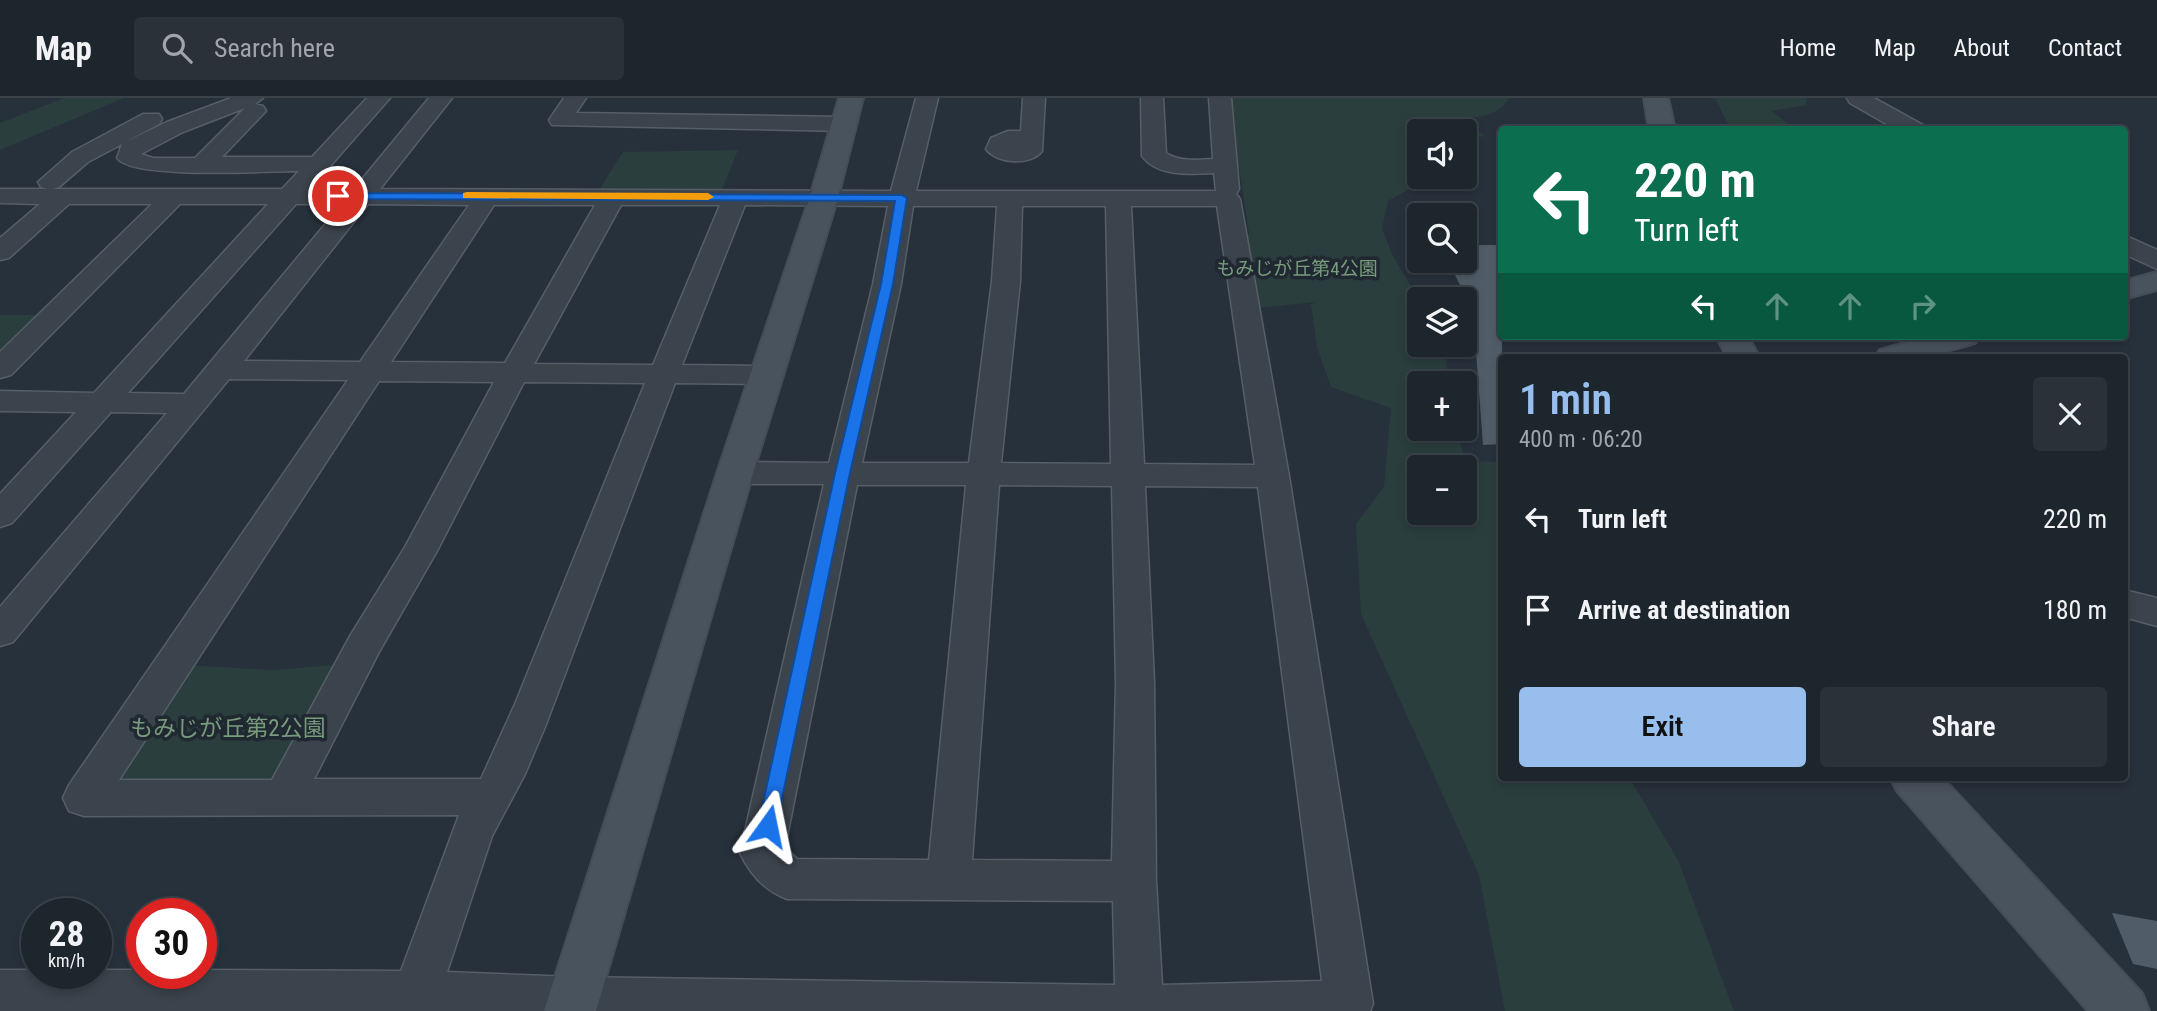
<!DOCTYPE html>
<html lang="en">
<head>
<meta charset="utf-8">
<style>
	:root { --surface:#1d252d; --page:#2a3139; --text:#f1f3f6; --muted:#a0a5aa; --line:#3b4249; --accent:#97beec }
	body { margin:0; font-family:"Roboto Condensed","Noto Sans JP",sans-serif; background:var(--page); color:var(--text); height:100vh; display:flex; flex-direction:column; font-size:26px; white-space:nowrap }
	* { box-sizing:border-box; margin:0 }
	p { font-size:23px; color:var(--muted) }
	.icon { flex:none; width:38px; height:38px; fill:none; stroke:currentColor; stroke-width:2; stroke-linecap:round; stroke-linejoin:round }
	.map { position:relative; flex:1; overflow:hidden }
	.drawer { position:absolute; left:1498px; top:256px; width:630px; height:427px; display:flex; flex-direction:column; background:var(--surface); border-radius:7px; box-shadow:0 4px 10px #0003,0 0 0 2px var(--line) }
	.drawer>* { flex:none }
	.top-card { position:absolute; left:1498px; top:28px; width:630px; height:214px; border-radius:7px; box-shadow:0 4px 10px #0003,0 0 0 2px var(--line); background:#0b6e4f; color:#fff; overflow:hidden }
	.tools { position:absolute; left:1407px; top:21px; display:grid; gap:14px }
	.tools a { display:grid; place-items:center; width:70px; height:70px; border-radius:7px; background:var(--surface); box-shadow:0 4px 10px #0003,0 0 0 2px var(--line); font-size:35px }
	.speed { position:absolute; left:21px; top:800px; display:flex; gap:14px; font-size:35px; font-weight:700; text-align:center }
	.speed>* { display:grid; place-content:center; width:91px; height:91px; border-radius:50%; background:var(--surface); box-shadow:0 4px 10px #0003,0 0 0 2px var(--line); line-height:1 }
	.speed small { font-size:18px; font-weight:400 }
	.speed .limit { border:10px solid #d22; background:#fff; color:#111 }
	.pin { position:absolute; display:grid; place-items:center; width:60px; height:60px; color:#fff; margin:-30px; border:4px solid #fff; border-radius:50%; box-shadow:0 2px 7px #0007 }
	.me { position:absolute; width:77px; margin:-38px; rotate:12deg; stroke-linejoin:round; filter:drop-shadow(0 0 5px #0008) }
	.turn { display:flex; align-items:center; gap:24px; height:147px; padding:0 21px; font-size:32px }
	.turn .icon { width:91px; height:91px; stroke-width:2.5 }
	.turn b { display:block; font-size:49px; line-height:60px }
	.lanes { display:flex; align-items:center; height:66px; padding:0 21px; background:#0003; justify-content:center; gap:35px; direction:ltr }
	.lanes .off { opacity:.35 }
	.round { display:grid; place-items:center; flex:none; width:74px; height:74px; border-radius:7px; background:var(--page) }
	.head { display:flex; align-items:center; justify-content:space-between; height:119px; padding:0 21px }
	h1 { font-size:42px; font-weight:600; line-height:52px; color:var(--accent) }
	.cta { display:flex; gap:14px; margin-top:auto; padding:14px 21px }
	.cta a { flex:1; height:80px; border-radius:7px; background:var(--accent); color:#111; font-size:28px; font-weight:600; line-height:80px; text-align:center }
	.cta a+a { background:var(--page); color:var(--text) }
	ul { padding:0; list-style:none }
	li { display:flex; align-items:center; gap:21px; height:91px; padding:0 21px }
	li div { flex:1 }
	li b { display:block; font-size:26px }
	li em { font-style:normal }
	header { display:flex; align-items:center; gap:42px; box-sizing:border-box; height:98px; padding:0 35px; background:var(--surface); border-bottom:2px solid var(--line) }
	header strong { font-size:33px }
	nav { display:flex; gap:38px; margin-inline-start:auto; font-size:24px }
	.search { width:490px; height:63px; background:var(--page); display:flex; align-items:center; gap:18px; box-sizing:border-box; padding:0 24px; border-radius:7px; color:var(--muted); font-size:26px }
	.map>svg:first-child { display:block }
</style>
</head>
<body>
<header>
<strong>Map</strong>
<div class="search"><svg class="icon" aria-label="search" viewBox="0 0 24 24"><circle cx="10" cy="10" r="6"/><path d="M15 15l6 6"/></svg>Search here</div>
<nav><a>Home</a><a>Map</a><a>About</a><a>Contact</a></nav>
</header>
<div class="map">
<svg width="2157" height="913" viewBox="0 0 2157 913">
	<rect width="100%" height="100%" fill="#27313c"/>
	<path fill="#2a3e3e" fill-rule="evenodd" d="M64 0H124L0 52V25Z
		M1221 0H1509C1499 18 1478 20 1459 20L1485 38 1465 42V33H1419V79H1431L1388 103 1382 131 1392 156 1419 202V247H1446L1447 285H1419V331H1454L1467 363 1501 364 1502 679H1629L1678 762 1734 913H1505L1479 777 1361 516 1356 426 1384 389 1391 310 1331 289 1317 249 1311 206 1317 204 1246 211 1234 137 1249 136 1240 75ZM1419 369H1465V415H1419Z
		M1715 0H1807L1806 7 1772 13 1794 31 1731 32Z
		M738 52 719 99 595 98 623 54Z
		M0 217H55L0 271Z
		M345 566 281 675 259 690 111 683 181 567 273 572Z"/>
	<path fill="#505c67" d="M1465 147H1502V346L1483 347 1473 213 1448 163H1465Z
		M2112 815 2157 823V871L2133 866Z"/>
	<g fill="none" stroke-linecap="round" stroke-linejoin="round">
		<g stroke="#565e67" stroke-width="3">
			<path id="street" d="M231 0H263L255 6 263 8 266 13 222 59H312L367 0H390L310 91H354L429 0H452L380 91 891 93 916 0H938L916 93H1216L1214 75C1191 76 1157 79 1142 58L1141 0H1163L1166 55C1180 64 1197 62 1213 61L1209 0H1231L1239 91 1236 96 1240 101 1289 378 1373 906 1370 913H0V872H37V875H96V872H142V875H201V872L401 873 459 717 84 718 69 713 63 700 69 687 348 282 229 281 13 544 0 548V509L167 315 111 314 12 425 0 429V396L76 314 0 313V293L94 295 268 106H180L11 277 0 280V254L152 106H69L9 160 0 162V140L40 106 0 105V91H47L41 89 38 84 72 54 143 16H159L162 21 159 26 123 45 167 24ZM245 10 195 60H153L141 56 183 34ZM122 46 117 60C132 82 268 73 299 73L282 91H53L59 89 88 64ZM296 106H342L184 296 128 295ZM368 106 469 107 360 264 244 263ZM494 107H595L505 265 391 264ZM621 107H720L653 267 534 266ZM745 107 888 108 873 186 829 365 735 364 723 367 719 375 723 383 735 386H824L740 755C750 776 765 793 787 801L1113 803 1115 887 573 879 447 874 492 738 525 676 545 629 675 285 768 286 779 284 783 277 779 270 768 268 682 267ZM913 108H997L992 183 969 365H862L901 186ZM1022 108H1106L1111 366 1001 365 1020 183ZM1131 108H1217L1255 367 1144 366ZM379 283 494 284 405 449 350 538 272 682H119ZM524 284 645 285 515 606 481 681H314L379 554 437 453ZM857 387H966L929 762 797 761 785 749ZM999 387 1112 388 1116 584 1112 763 972 762ZM1145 388 1258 389 1322 883 1162 887 1156 783 1154 584Z
				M564 0H586L576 15 846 19 854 21 857 26 854 31 846 33 552 27 549 22Z
				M1023 0H1045L1042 53C1031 68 997 66 986 51L991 40 1008 33H1021Z
				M1847 0H1874L1923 27 1926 32H1897L1850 5Z
				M2124 137 2157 152V171L2124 156Z
				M2124 492 2157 500V528L2124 519Z"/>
		</g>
		<g stroke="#444c55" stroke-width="4">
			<path id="secondary" d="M839 0H863L838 99 753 375 596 913H544L717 375 810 99Z
				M1644 0H1668L1675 32H1649Z
				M2157 174V192L2124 201V183Z
				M1716 238H1748L1759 259H1727Z
				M1929 238H1980L1975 245 1926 259H1875L1880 252Z
				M1890 679H1942L2142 895 2149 913H2088L1897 693Z"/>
		</g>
		<use href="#street" fill="#3b434c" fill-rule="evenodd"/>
		<use href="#secondary" fill="#49535e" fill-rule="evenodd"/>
	</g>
	<path fill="#1a73e8" stroke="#114b97" stroke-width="2" d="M338 95 902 97 907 100 893 186 850 375 775 734 768 737 761 734 758 728 835 375 881 186 895 103 334 101 332 98Z"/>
	<path fill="#f59e0b" d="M467 94 708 95 714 99 708 102 463 100V95Z"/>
	<g text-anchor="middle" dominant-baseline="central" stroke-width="7" stroke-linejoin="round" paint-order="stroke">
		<g font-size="19" fill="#789a7d" stroke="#202831">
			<text x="1297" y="170">もみじが丘第4公園</text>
		</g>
		<g font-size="23" fill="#789a7d" stroke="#202831">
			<text x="228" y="630">もみじが丘第2公園</text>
		</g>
	</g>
</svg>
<div class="tools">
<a><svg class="icon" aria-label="sound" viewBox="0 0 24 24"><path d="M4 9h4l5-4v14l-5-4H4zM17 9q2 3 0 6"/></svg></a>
<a><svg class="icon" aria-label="search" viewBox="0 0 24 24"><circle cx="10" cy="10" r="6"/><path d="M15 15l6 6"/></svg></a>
<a><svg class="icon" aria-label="layers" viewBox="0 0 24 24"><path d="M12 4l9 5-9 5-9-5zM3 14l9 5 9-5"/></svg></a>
<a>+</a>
<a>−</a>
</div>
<div class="speed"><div>28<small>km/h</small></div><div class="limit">30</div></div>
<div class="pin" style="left:338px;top:98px;background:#d93025"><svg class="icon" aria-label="arrive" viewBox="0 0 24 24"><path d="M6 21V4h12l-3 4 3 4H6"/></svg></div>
<svg class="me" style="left:768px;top:728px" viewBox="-20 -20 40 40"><path d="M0-17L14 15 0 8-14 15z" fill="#1a73e8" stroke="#fff" stroke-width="4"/></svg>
<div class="top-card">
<div class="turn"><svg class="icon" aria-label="left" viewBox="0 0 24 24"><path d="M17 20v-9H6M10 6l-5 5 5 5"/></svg><div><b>220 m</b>Turn left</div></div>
<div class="lanes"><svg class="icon" aria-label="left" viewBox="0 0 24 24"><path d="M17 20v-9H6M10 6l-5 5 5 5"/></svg><svg class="icon off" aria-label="ahead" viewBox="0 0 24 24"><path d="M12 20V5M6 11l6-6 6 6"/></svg><svg class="icon off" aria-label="ahead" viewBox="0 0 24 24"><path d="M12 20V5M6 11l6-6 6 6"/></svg><svg class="icon off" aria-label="right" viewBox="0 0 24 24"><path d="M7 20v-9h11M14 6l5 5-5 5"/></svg></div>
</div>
<section class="drawer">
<div class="head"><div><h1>1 min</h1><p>400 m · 06:20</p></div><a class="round"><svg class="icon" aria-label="close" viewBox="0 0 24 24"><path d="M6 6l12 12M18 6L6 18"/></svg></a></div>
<ul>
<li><svg class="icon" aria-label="left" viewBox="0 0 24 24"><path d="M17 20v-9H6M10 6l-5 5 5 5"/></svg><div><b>Turn left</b></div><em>220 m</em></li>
<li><svg class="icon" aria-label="arrive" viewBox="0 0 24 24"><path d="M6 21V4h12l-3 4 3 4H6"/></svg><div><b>Arrive at destination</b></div><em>180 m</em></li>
</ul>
<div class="cta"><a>Exit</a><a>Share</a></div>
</section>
</div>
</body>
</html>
